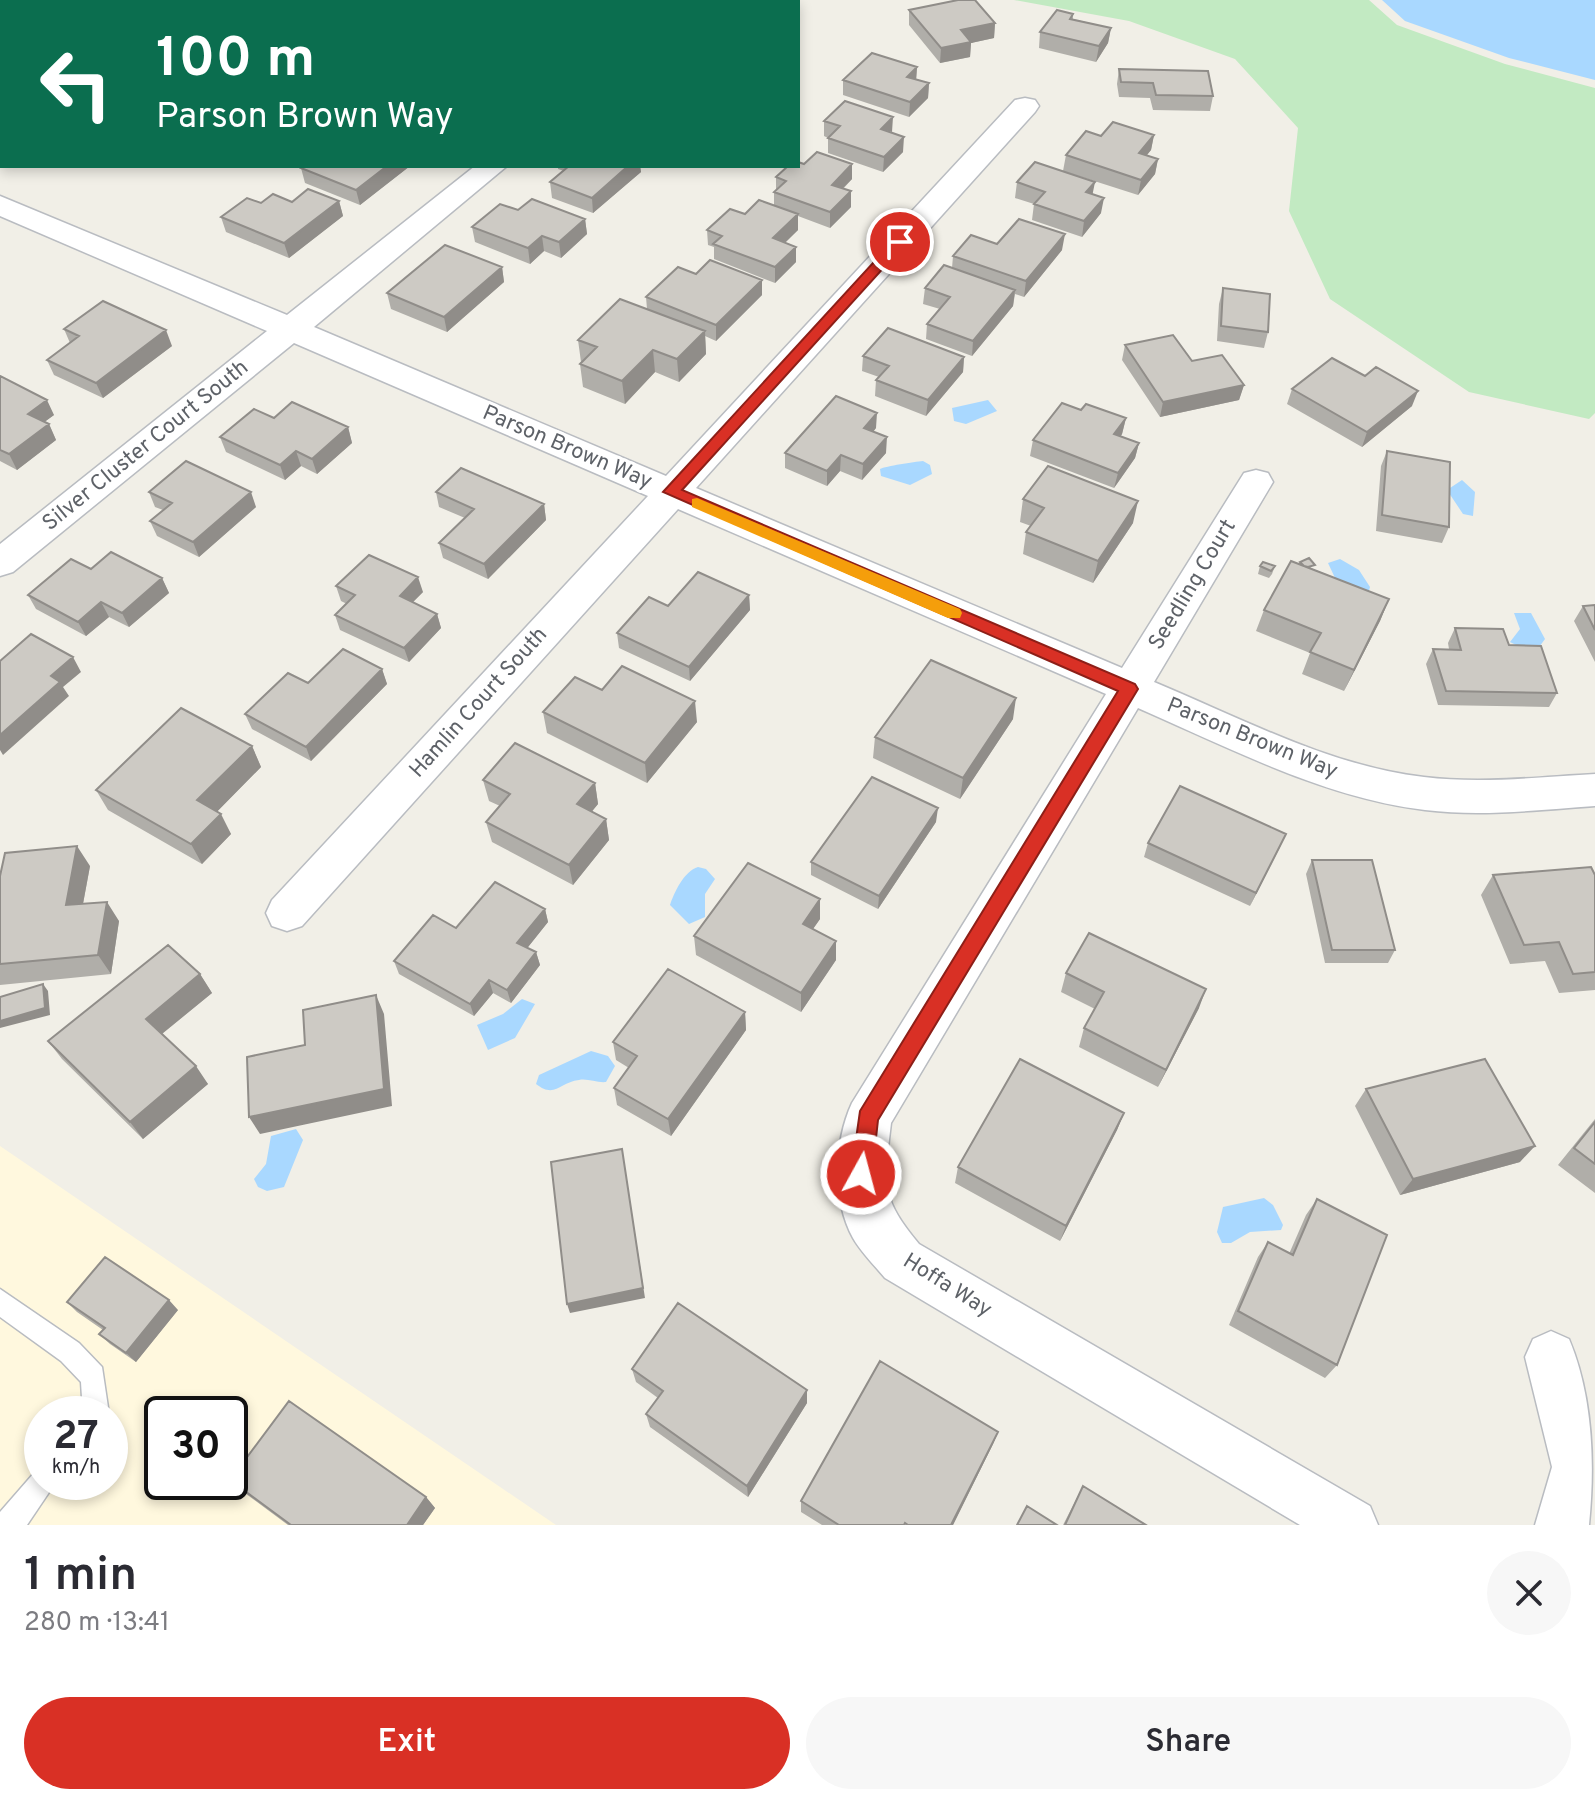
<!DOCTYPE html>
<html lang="en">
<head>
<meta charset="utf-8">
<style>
	:root { --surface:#fff; --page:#f7f7f7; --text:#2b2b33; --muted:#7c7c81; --accent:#d93025 }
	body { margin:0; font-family:Overpass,sans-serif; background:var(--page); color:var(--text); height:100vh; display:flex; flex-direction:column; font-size:30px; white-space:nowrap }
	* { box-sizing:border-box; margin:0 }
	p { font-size:26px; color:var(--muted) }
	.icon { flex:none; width:44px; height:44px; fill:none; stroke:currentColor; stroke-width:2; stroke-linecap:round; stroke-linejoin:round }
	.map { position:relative; height:1525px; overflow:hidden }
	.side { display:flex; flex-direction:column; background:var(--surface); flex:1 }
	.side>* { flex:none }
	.banner { position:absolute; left:0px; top:0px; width:800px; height:168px; box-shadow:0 4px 12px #0003; background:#0b6e4f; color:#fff; overflow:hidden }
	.speed { position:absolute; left:24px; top:1396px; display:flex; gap:16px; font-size:40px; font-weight:700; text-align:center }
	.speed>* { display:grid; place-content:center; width:104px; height:104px; border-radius:50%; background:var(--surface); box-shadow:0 4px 12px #0003; line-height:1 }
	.speed small { font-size:20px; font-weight:400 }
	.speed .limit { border:4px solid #111; border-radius:12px; background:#fff; color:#111 }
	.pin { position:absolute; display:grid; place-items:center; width:68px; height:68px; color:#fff; margin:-34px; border:4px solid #fff; border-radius:50%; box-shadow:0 2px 8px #0007 }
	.me { position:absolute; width:88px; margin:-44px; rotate:7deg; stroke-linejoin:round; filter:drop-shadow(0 0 6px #0008) }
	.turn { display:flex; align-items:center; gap:28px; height:168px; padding:0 24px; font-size:36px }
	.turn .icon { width:104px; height:104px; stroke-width:2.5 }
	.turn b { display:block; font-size:56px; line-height:68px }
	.round { display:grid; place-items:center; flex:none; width:84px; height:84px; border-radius:42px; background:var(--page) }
	.headline { display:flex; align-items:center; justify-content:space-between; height:136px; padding:0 24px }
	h1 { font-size:48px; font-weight:600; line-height:60px }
	.cta { display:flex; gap:16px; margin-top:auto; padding:16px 24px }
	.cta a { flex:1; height:92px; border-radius:48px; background:var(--accent); color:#fff; font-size:32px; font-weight:600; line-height:92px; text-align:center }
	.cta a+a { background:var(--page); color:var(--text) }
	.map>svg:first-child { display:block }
</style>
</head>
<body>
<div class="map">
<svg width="1595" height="1525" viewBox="0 0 1595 1525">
	<rect width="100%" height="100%" fill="#f1efe7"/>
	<path fill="#fff8de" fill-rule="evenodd" d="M0 1146 556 1525H0ZM42 1414H110V1482H42ZM162 1414H230V1482H162Z"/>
	<path fill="#c2eac2" d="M1014 0H1369L1397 25 1505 64 1595 88V413L1589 419 1469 392 1330 299 1289 211 1298 128 1235 59 1129 21Z"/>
	<path fill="#a9d8ff" d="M1382 0H1595V80L1509 58 1405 21Z
		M988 400 997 411 966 424 954 421 952 408Z
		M923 461 930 465 932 474 910 485 881 476 880 469C886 466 914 462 923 461Z
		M1462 480 1475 492 1473 516 1463 514 1447 490Z
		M1340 559 1359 570 1370 587 1367 598 1336 580 1328 563Z
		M1514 613H1531L1545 639 1534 654 1510 642 1520 629Z
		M698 867 706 869 715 879 705 894V917L689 924 670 905C674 893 684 871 698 867Z
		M522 999 535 1004 515 1038 488 1050 477 1025 503 1014Z
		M591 1051 608 1056 615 1066 606 1082C597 1083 587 1078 579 1080 560 1082 555 1099 536 1084L539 1075Z
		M296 1129 303 1140 284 1187 267 1191 258 1187 254 1179 266 1164 271 1136Z
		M1264 1198 1273 1205 1283 1225 1281 1230 1250 1232 1231 1243H1222L1217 1232 1223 1207Z"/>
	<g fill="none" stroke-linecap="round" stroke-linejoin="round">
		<g stroke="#b9bcc1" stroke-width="3">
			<path id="service" d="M0 1289 79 1343 102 1367 109 1414H83L81 1382 61 1361 0 1317Z
				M42 1469V1482H56L27 1525H0V1512L34 1473Z"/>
		</g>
		<g stroke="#b9bcc1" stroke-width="3">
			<path id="minor" d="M215 0H242L243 2H217Z
				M1025 98 1035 100 1039 106 1035 112 696 488 1122 668 1244 473 1256 470 1268 473 1273 482 1154 682C1241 718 1329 766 1424 777 1481 784 1538 777 1595 774V806C1539 810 1481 817 1425 810 1324 798 1230 748 1138 708L891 1123C884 1183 879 1196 919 1244L1370 1506 1378 1525H1300L885 1278C874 1265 861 1252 853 1238 832 1200 834 1142 852 1103L1106 694 678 509 302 926 287 931 272 926 266 913 272 900 648 496 294 343 13 572 0 576V544L267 331 0 216V196L287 315 475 166H507L314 327 666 476 1015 100Z
				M1551 1331 1569 1339C1593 1396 1595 1465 1589 1525H1535L1552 1467 1525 1357 1533 1339Z"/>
		</g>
		<use href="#service" fill="#fff" fill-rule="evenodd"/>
		<use href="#minor" fill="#fff" fill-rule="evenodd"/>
	</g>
	<path fill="#b0aea9" d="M15 0H104L110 2H18Z
		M909 10 995 23 994 38 971 43 970 57 940 63 909 25Z
		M1073 14V19L1111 28 1108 43 1096 62 1039 48 1040 32Z
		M917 67 916 79 929 83 928 98 909 117 843 95V80Z
		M1119 69 1213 96 1210 111 1153 110 1150 98 1119 97 1117 84Z
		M824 121 892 133 903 152 883 172 828 153V138L824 136Z
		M1154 135 1151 150 1147 155 1158 159 1155 174 1138 195 1063 171 1066 155 1101 136Z
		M410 166 360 205 305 183 301 168Z
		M558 166H640L641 172 593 213 552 198 550 182 564 171 558 169Z
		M776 177 852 179 843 189 851 191V207L830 228 798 216V230L785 243 796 262 775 283 714 259V247L708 245 707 230 745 214 774 206V192L776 190Z
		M1017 182 1093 194 1101 213 1082 237 1032 220 1034 204 1015 198Z
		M339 201 343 216 289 258 226 232 221 217 261 203Z
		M518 210 585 219 587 234 561 258 544 251 530 264 475 242 472 227Z
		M997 244 1062 250 1024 297 1015 294 1013 306 972 356 926 339 927 324 940 309 923 304 925 288 952 268 953 256Z
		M502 267 504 282 447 332 391 309 387 293Z
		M696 274 762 280V295L716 341 705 336 706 354 679 382 655 372 625 404 583 387 580 364 581 362 578 340 647 309 646 297Z
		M1223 288 1268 332 1264 348 1217 341 1219 304Z
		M64 329 172 346 103 398 54 375 47 360 70 343Z
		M1125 345 1192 361 1244 385 1239 400 1160 417 1122 360Z
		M863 356 964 357 963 372 926 416 875 396 876 380 879 377 862 371Z
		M0 376 54 415 44 422 49 424 56 440 17 470 0 461Z
		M1365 376 1412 406 1362 447 1287 404 1292 389Z
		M1081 410 1126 418 1122 434 1121 436 1139 443 1135 458 1114 488 1030 456 1033 440Z
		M274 418 348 427 352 443 317 474 301 466 285 480 226 452 220 437Z
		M876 428 873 432 886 453 862 480 840 471 827 486 785 468V453Z
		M1387 451 1449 527 1442 543 1376 531 1381 466Z
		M149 492 256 507 199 557 157 536 150 521 163 510 155 507Z
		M436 492 544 504 546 520 488 579 443 558 439 543 465 518 439 507Z
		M1023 499 1133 523 1093 583 1023 554 1026 532 1031 526 1020 522Z
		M1300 562 1313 569 1389 599 1380 621 1344 691 1302 674 1310 653 1256 631 1264 610Z
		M1260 566H1275L1272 574 1269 578 1258 574Z
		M91 569 162 578 169 593 129 627 109 617 86 636 36 609 28 595Z
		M336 586 423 592 413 602 437 614 441 628 409 662 340 630 335 615 347 604 341 601Z
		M749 595 750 610 690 681 619 648 617 633 668 606Z
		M1595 605V662L1574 621 1583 606Z
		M1455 628 1509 645 1557 693 1549 707 1438 705 1426 664 1433 649H1449L1448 643Z
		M382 669 387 684 311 761 252 729 245 714 308 683Z
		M602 690 697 722 647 783 547 733 543 712Z
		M1013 719 960 799 873 758 875 737Z
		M252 746 261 767 217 811 231 834 202 864 108 810 96 790Z
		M483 780 595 783 598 804 591 812 606 819 609 840 573 885 492 842 486 822 500 806 489 801Z
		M936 822 878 909 811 875V862Z
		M1286 834 1250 906 1144 857 1148 843Z
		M1312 860 1395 950 1388 963H1325L1306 874Z
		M90 866 83 904 119 921 111 974 0 985V876Z
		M1493 875H1595V990L1559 993 1545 961 1510 964 1481 895Z
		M545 909 548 922 527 948 536 952 540 965 511 1003 493 993 474 1016 399 974 394 961 456 928Z
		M820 919 813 929 836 960 801 1012 696 955 694 936Z
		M1066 973 1199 1008 1158 1087 1079 1047 1084 1028 1095 1009 1061 992Z
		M200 974 212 993 162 1034 208 1084 143 1139 62 1059 48 1041Z
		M745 1012 746 1030 671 1136 617 1105 614 1088 629 1068 616 1060 613 1042Z
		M1366 1089 1520 1162 1400 1195 1355 1106Z
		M1124 1113 1117 1130 1060 1241 955 1183 958 1167Z
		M1595 1119V1193L1558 1165Z
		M1317 1199 1337 1365 1325 1378 1229 1325 1258 1257 1268 1242 1289 1254 1306 1215Z
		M67 1302 178 1310 136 1362 110 1344 99 1334 103 1330 77 1312Z
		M632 1369 807 1403 748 1497 650 1427 646 1414 658 1398 636 1382Z
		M998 1432 993 1444 953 1525H822L801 1512V1501Z
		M230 1480 426 1497 435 1508 423 1525H288L242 1491Z
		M1083 1486 1146 1525H1063Z"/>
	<path fill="#908d89" d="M45 0H65L66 2H46Z
		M79 0H101L98 2H80Z
		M995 23 994 38 971 43 970 57 940 63 941 48 961 30Z
		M1111 28 1108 43 1096 62 1099 46Z
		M917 67 916 82 907 77Z
		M929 83 928 98 909 117 910 102Z
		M2 105V124L0 125V106Z
		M893 117 892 132 881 129Z
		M1154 135 1151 150 1136 168 1139 153Z
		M904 137 903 152 883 172 884 157Z
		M1158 159 1155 174 1138 195 1141 180Z
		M852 164V179L831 200 832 185Z
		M387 166H410L360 205 356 190Z
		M628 166H640L641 172 593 213 592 198Z
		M1095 182 1092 197 1086 192Z
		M851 191V207L830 228V212Z
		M1104 198 1101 213 1082 237 1084 221Z
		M339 201 343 216 289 258 284 243Z
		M798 214V230L773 254V238Z
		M585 219 587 234 561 258 559 242Z
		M1065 234 1062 250 1024 297 1026 281Z
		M542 236 544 251 530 264 528 248Z
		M796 247V262L775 283V267Z
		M502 267 504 282 447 332 444 317Z
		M762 280V295L716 341V325Z
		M1015 290 1013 306 972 356 973 341Z
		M166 330 172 346 103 398 96 383Z
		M705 331 706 354 679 382 677 359Z
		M653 350 655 372 625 404 622 381Z
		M964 357 963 372 926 416 928 400Z
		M1244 385 1239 400 1160 417 1163 402Z
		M1418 391 1412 406 1362 447 1367 432Z
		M47 400 54 415 35 429 28 414Z
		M877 413 876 428 863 444 864 428Z
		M1126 418 1122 434 1111 449 1114 434Z
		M49 424 56 440 17 470 9 454Z
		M348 427 352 443 317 474 312 459Z
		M887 437 886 453 862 480 863 464Z
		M1139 443 1135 458 1114 488 1118 473Z
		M296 451 301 466 285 480 280 465Z
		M841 455 840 471 827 486V471Z
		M251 492 256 507 199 557 193 542Z
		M1138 501 1133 523 1093 583 1098 561Z
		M544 504 546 520 488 579 484 564Z
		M418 577 423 592 404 611 400 596Z
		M162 578 169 593 129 627 122 613Z
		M749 595 750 610 690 681 689 667Z
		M1389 599 1380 621 1344 691 1354 670Z
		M101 602 109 617 86 636 78 622Z
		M437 614 441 628 409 662 404 648Z
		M73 657 81 672 63 687 69 696 3 755 0 750V735L51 676Z
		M382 669 387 684 311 761 306 747Z
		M1016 698 1013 719 960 799 963 778Z
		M695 701 697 722 647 783 645 763Z
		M252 746 261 767 208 821 197 800Z
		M595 783 598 804 581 825 577 804Z
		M938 808 936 822 878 909 879 896Z
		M221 814 231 834 202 864 191 844Z
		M606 819 609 840 573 885 569 865Z
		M1286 834 1280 847 1250 906 1256 893Z
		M77 846 90 866 79 925 66 905Z
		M820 899V919L803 943V924Z
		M107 902 119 921 111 974 98 955Z
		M545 909 548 922 521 956 517 943Z
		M836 941V960L801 1012V993Z
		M536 952 540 965 511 1003 507 990Z
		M200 974 212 993 158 1037 146 1019Z
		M489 980 493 993 474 1016 470 1004Z
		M43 984 48 991 50 1015 0 1028V1021Z
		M1206 989 1199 1008 1158 1087 1166 1070Z
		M376 995 384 1014 392 1106 260 1134 249 1117Z
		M745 1012 746 1030 671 1136 668 1119Z
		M196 1066 208 1084 143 1139 130 1122Z
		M1124 1113 1117 1130 1060 1241 1066 1226Z
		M1535 1146 1520 1162 1400 1195 1413 1179Z
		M622 1149 645 1298 570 1313 567 1304Z
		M169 1300 178 1310 136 1362 126 1353Z
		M807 1390V1403L748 1497 747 1486Z
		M998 1432 993 1444 953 1525H951Z
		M426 1497 435 1508 423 1525H407Z"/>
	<path fill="#cdcac4" stroke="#908d89" stroke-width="2" d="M93 0H104L110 2H90Z
		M492 0H561L558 2H489Z
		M736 0H794L795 2H736Z
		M958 0H975L995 23 961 30 971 42 941 48 909 10Z
		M1057 10 1073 14 1070 19 1111 28 1099 46 1040 32Z
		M872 53 917 67 907 77 929 83 910 102 843 80Z
		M1119 69 1208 71 1213 96 1156 95 1153 83 1121 82Z
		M0 75 2 76V105L0 106Z
		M845 101 893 117 881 129 904 137 884 157 828 138 840 126 824 121Z
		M1113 122 1154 135 1139 153 1158 159 1141 180 1066 155 1086 131 1101 136Z
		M817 152 852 164 832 185 851 191 830 212 774 192 786 181 776 177 788 166H798V162L804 164Z
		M1035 162 1095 182 1086 192 1104 198 1084 221 1034 204 1045 192 1017 182Z
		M304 166H387L356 190 301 168Z
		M569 166H628L592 198 550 182Z
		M308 189 339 201 284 243 221 217 247 198 261 203 273 194 292 202Z
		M532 199 585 219 559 242 542 236 528 248 472 227 500 204 518 210Z
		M759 200 798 214 773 238 796 247 775 267 713 244 722 236 707 230 730 209 745 214Z
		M1019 219 1065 234 1026 281 953 256 971 235 997 244Z
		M445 245 502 267 444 317 387 293Z
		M710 260 762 280 716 325 646 297 678 267 696 274Z
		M944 265 1015 290 973 341 927 324 950 297 925 288Z
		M1223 288 1270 294 1268 332 1221 326Z
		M620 299 705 331 677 359 653 350 622 381 580 364 597 347 578 340Z
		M103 301 166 330 96 383 47 360 79 336 64 329Z
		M888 328 964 357 928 400 876 380 889 366 863 356Z
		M1173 335 1192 361 1222 355 1244 385 1163 402 1125 345Z
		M1332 358 1365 376 1376 367 1418 391 1367 432 1292 389Z
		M0 376 47 400 28 414 49 424 9 454 0 450Z
		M836 396 877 413 864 428 887 437 863 464 841 455 827 471 785 453Z
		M292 402 348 427 312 459 296 451 280 465 220 437 254 409 274 418Z
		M1062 403 1081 410 1086 404 1126 418 1114 434 1139 443 1118 473 1033 440Z
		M1387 451 1450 462 1449 527 1382 515Z
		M186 461 251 492 193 542 150 521 172 503 149 492Z
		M1048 466 1138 501 1098 561 1026 532 1044 508 1023 499Z
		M461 468 544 504 484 564 439 543 474 509 436 492Z
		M111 552 162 578 122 613 101 602 78 622 28 595 71 559 91 569Z
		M369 555 418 577 400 596 437 614 404 648 335 615 355 595 336 586Z
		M1309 558 1315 565 1308 567 1304 566 1300 562Z
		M1291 561 1389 599 1354 670 1310 652 1321 633 1264 610Z
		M1263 562 1275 566 1271 571 1260 566Z
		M698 572 749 595 689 667 617 633 649 597 668 606Z
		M1595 605V630L1583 606Z
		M1455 628 1503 629 1509 645 1541 646 1557 693 1446 691 1433 649 1461 650Z
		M31 634 73 657 51 676 60 682 0 735V661Z
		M343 649 382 669 306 747 245 714 288 673 308 683Z
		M931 660 1016 698 963 778 875 737Z
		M622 666 695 701 645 763 543 712 575 677 602 690Z
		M181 708 252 746 197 800 221 814 191 844 96 790Z
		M515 743 595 783 577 804 606 819 569 865 486 822 510 794 483 780Z
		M872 777 938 808 879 896 811 862Z
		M1180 786 1286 834 1256 893 1148 843Z
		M77 846 66 905 107 902 98 955 0 964V876L5 853Z
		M1312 860H1372L1395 950H1332Z
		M748 863 820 899 803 924 836 941 801 993 694 936Z
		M1591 867 1595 875V972L1573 974 1559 942 1524 945 1493 875Z
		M495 882 545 909 517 943 536 952 507 990 489 980 470 1004 394 961 433 915 456 928Z
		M1089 933 1206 989 1166 1070 1084 1028 1104 992 1066 973Z
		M168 945 200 974 146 1019 196 1066 130 1122 48 1041Z
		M668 969 745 1012 668 1119 614 1088 637 1056 613 1042Z
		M43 984 45 1008 0 1021V997Z
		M376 995 384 1089 249 1117 247 1057 305 1045 303 1010Z
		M1020 1059 1124 1113 1066 1226 958 1167Z
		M1485 1059 1535 1146 1413 1179 1366 1089Z
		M1595 1122V1164L1574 1148Z
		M622 1149 643 1288 567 1304 551 1162Z
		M1317 1199 1387 1235 1337 1365 1238 1311 1268 1242 1293 1255Z
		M105 1257 169 1300 126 1353 99 1334 105 1328 67 1302Z
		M678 1303 807 1390 747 1486 646 1414 663 1391 632 1369Z
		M880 1361 998 1432 951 1525H908L905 1523 904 1525H839L801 1501Z
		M289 1401 426 1497 407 1525H291L230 1480Z
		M1083 1486 1146 1525H1065Z
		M1027 1506 1057 1525H1017Z"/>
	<path fill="#d93025" stroke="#8d1f18" stroke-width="2" d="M895 239 907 242 682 490 1135 684 1138 689 878 1120 872 1174 869 1181 861 1184 854 1181 851 1174 860 1111 1118 691 663 492Z"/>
	<path fill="#f59e0b" d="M697 498 960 609 962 613 960 618H948L692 507V499Z"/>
	<g text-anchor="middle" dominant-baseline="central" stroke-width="6" stroke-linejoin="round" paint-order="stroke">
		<g font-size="22" fill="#5e6268" stroke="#fff">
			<text transform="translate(146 446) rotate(-39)">Silver Cluster Court South</text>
			<text transform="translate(567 448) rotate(23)">Parson Brown Way</text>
			<text transform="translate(1193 585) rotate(-59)">Seedling Court</text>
			<text transform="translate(479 703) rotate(-48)">Hamlin Court South</text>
			<text transform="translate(1252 739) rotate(22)">Parson Brown Way</text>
			<text transform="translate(947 1286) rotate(32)">Hoffa Way</text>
		</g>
	</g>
</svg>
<div class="speed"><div>27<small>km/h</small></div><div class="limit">30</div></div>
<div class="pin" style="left:900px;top:242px;background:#d93025"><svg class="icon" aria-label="arrive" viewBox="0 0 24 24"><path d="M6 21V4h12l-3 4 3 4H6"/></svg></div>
<svg class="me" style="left:861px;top:1174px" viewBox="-20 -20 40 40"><circle r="17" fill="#d93025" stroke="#fff" stroke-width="3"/><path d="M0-11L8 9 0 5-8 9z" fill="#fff"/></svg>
<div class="banner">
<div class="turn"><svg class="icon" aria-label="left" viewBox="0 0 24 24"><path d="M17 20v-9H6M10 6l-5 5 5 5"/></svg><div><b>100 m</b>Parson Brown Way</div></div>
</div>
</div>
<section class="side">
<div class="headline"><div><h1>1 min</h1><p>280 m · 13:41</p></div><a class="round"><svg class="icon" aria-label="close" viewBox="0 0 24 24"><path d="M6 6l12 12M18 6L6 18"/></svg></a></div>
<div class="cta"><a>Exit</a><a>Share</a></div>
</section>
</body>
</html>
